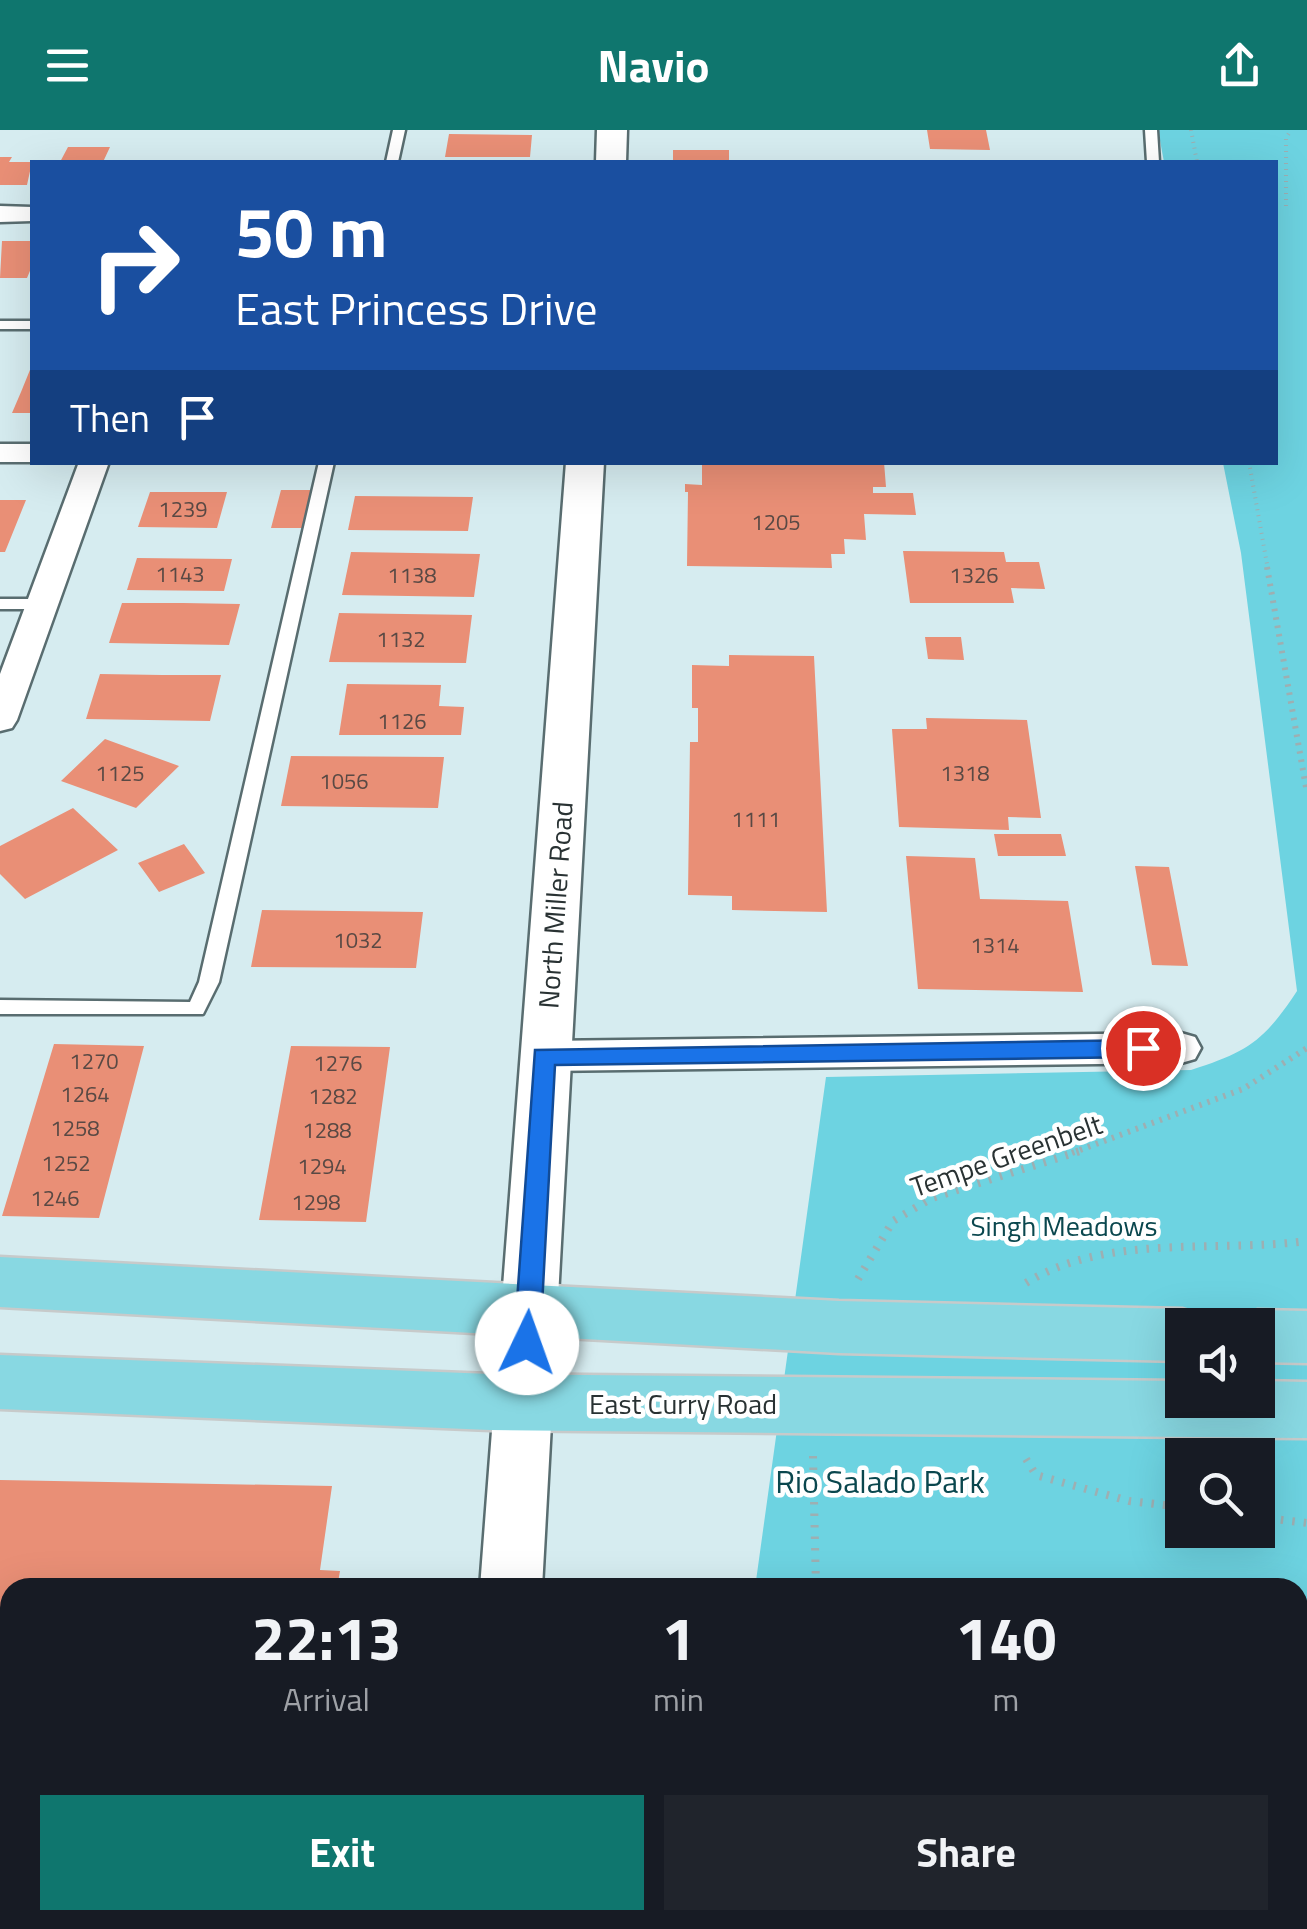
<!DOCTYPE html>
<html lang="en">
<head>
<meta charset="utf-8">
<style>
	:root { --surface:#171b24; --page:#20242c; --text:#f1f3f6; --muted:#9ea1a6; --accent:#0f766e }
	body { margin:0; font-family:"Titillium Web",sans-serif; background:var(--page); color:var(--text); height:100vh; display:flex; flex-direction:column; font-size:38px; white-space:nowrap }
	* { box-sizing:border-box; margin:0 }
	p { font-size:32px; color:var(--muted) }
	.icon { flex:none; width:55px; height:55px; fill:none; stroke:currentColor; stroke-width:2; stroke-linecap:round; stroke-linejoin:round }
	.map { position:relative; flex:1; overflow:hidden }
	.side { position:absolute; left:0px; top:1448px; width:1308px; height:352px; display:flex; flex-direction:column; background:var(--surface); border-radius:30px 30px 0 0; box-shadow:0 10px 40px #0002 }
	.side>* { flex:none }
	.guide { position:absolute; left:30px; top:30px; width:1248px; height:305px; border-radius:0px; box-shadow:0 10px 40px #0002; background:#1a4fa0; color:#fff; overflow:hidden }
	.fabs { position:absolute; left:1165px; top:1178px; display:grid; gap:20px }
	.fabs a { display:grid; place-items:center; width:110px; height:110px; border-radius:0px; background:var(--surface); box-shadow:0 10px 40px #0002; font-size:50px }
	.pin { position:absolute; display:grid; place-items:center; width:85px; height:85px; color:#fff; margin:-42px; border:5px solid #fff; border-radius:50%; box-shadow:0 2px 10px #0007 }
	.me { position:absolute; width:110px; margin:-55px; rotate:3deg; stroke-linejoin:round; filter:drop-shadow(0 0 8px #0008) }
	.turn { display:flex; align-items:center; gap:35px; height:210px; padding:0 40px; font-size:45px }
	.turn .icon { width:130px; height:130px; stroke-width:2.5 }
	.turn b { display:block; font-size:70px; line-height:85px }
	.then { display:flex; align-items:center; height:95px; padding:0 40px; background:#0003; gap:20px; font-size:38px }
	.eta { display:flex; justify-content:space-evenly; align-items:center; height:170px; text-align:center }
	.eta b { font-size:60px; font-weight:700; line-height:70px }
	.cta { display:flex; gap:20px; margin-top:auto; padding:20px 40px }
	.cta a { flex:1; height:115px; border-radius:0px; background:var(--accent); color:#fff; font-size:40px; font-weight:700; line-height:115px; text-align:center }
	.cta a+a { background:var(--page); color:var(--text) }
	header { display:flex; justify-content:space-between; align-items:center; height:130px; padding:0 40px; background:var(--accent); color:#fff; font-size:45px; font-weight:700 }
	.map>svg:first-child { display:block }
</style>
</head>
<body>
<header><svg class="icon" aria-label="menu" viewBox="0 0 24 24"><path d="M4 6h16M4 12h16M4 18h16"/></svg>Navio<svg class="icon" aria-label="share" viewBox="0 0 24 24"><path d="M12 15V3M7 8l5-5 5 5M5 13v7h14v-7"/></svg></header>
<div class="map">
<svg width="1307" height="1799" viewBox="0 0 1307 1799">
	<rect width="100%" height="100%" fill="#d6ecf0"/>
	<path fill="#6dd3e1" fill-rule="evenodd" d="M1158 0H1307V1799H944L924 1790H1298V1458H755L826 947 1191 940C1248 922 1264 911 1297 861L1241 423 1223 333 1275 332V32H1164ZM1182 1195H1258V1270H1182ZM1182 1325H1258V1400H1182Z"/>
	<path fill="#e98f76" d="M927 0H986L990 20 930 19Z
		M449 4 532 5 530 27H445Z
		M68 17H110L103 32H60Z
		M673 20H729V32H673Z
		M0 27H12L9 32H32L27 55H0Z
		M2 111H32V136L27 148H0Z
		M32 235V283H12L21 262Z
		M702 332H884L886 357H873V363H913L916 385 864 384 866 410 844 409 845 424H831L832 438 687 436 688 362H685V354L702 355Z
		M281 360H311L302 398H271Z
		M150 362H227L217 398 138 397Z
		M355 366 473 367 468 401 348 400Z
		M0 370H26L5 422H0Z
		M903 421 1004 422 1006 432H1039L1045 459 1011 458 1014 473H910Z
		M351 422 480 424 474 467 342 465Z
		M137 428 232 429 224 461 127 460Z
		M122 473H183L240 474 229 515 109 513Z
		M339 483 472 485 466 533 329 532Z
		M925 507H961L964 530 928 529Z
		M729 525 814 526 827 782 732 780V766L688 765 690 612H698V578H692V535L729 536Z
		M100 544 162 545H221L210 591 86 589Z
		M347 554 441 555 439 576 464 577 461 605H339Z
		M926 588 1027 590 1041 688 1008 687 1009 700 899 697 892 599H927Z
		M105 609 179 636 136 678 61 651Z
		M291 626 444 627 438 678 281 676Z
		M73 678 118 720 25 769 0 744V716Z
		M994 704H1061L1066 726H998Z
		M184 714 205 743 159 762 138 733Z
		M906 726 975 728 980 769 1068 771 1083 862 918 859Z
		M1135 736 1169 737 1188 836 1152 835Z
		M262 780 423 782 416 838 251 837Z
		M54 914 144 916 99 1088 2 1086Z
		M291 916 390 917 366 1092 259 1090Z
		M0 1350 332 1356 320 1440 340 1441 337 1458H10V1538L0 1537Z
		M66 1790H291L290 1799H64Z"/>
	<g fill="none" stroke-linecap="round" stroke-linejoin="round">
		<g stroke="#596d70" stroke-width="5">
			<path id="service" d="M393 0H405L398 32H386Z
				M1145 0H1157L1159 32H1147Z
				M0 191H32V199H0Z
				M319 332H334L219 852 203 884H0V870L190 872 199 852Z
				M0 469H42L50 474 42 479H0Z
				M0 1602H10V1628H0Z
				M10 1645V1710L0 1715V1650Z"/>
		</g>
		<g stroke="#596d70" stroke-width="5">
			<path id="minor" d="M0 76 32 77V91L0 92Z
				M0 314H32V332H0Z
				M79 332H109L17 590 12 598 0 601V544Z
				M1181 903 1195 907 1201 918 1195 929 1181 933 544 941 530 937 524 926 530 915 544 911Z"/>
		</g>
		<g stroke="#596d70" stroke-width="5">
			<path id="tertiary" d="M597 0H627L626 32H596Z
				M566 332H604L542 1458H480Z
				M451 1790H521L520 1799H450Z"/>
		</g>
		<g stroke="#c7caca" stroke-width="5">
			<path id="primary" d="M0 1127 839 1171 1182 1179 1204 1186 1208 1195H1182V1231L839 1223 0 1177Z
				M1258 1180 1307 1181V1233L1258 1232V1195H1232L1236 1187Z
				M0 1225 490 1244 1182 1251V1270H1258V1251L1307 1252V1308L490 1300 0 1279Z"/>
		</g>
		<path stroke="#9dafb2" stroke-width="4" stroke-dasharray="1 5" stroke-linecap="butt" d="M1191 0 1197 32
			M1286 76V8L1291 0
			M1249 332 1268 440"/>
		<path stroke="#9dafb2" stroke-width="6" stroke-dasharray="2.5 6" stroke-linecap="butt" d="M1267 437 1307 663
			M1072 1023 1243 959 1307 918"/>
		<path stroke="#9dafb2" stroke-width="8" stroke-dasharray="2.5 9" stroke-linecap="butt" d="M858 1149 893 1091 932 1068 1080 1021
			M1026 1153C1106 1103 1217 1123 1307 1111
			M813 1326 816 1458
			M1026 1329 1036 1345 1129 1371 1182 1377
			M1258 1387 1307 1393
			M1037 1790 1058 1799"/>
		<use href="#service" fill="#fff" fill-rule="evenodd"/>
		<use href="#minor" fill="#fff" fill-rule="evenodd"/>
		<use href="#tertiary" fill="#fff" fill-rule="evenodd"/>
		<use href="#primary" fill="#88d8e2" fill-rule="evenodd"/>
	</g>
	<path fill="#1a73e8" stroke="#114b97" stroke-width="2.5" d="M1143 910 1154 918 1143 927 555 935 540 1213 536 1221 527 1224 518 1221 514 1213 535 920Z"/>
	<g text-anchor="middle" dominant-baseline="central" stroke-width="9" stroke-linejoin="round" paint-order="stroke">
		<g font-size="22" fill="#594944">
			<text x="183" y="379">1239</text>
			<text x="776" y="392">1205</text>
			<text x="180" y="444">1143</text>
			<text x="412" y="445">1138</text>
			<text x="974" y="445">1326</text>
			<text x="401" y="509">1132</text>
			<text x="402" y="591">1126</text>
			<text x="120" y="643">1125</text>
			<text x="965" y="643">1318</text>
			<text x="344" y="651">1056</text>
			<text x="756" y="689">1111</text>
			<text x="358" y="810">1032</text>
			<text x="995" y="815">1314</text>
			<text x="94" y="931">1270</text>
			<text x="338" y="933">1276</text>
			<text x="85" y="964">1264</text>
			<text x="333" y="966">1282</text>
			<text x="75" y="998">1258</text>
			<text x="327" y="1000">1288</text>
			<text x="66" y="1033">1252</text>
			<text x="322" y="1036">1294</text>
			<text x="55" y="1068">1246</text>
			<text x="316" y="1072">1298</text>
		</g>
		<g font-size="28" fill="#293233" stroke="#fff">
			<text transform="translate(555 775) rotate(-86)">North Miller Road</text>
			<text transform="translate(1006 1025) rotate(-19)">Tempe Greenbelt</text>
			<text x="683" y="1273">East Curry Road</text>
		</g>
		<g font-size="28" fill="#0a474e" stroke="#fff">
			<text x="1064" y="1095">Singh Meadows</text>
		</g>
		<g font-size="32" fill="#0a474e" stroke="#fff">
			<text x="880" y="1351">Rio Salado Park</text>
		</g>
	</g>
</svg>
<div class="fabs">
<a><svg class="icon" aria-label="sound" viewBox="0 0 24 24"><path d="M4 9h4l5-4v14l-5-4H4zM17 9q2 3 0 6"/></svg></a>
<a><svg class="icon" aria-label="search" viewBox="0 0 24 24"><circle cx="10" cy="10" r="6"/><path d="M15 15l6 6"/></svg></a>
</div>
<div class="pin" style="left:1143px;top:918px;background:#d93025"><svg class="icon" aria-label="arrive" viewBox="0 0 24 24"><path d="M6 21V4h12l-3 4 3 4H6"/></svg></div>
<svg class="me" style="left:527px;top:1213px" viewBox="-20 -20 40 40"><circle r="19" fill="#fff"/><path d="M0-13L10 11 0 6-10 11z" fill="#1a73e8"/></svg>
<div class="guide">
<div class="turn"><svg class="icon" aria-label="right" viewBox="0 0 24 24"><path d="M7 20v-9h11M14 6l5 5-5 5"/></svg><div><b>50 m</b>East Princess Drive</div></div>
<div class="then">Then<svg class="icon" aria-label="arrive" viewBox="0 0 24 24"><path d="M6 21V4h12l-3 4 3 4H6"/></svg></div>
</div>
<section class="side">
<div class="eta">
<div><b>22:13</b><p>Arrival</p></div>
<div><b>1</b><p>min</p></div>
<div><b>140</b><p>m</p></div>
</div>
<div class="cta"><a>Exit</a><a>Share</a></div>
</section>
</div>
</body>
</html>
